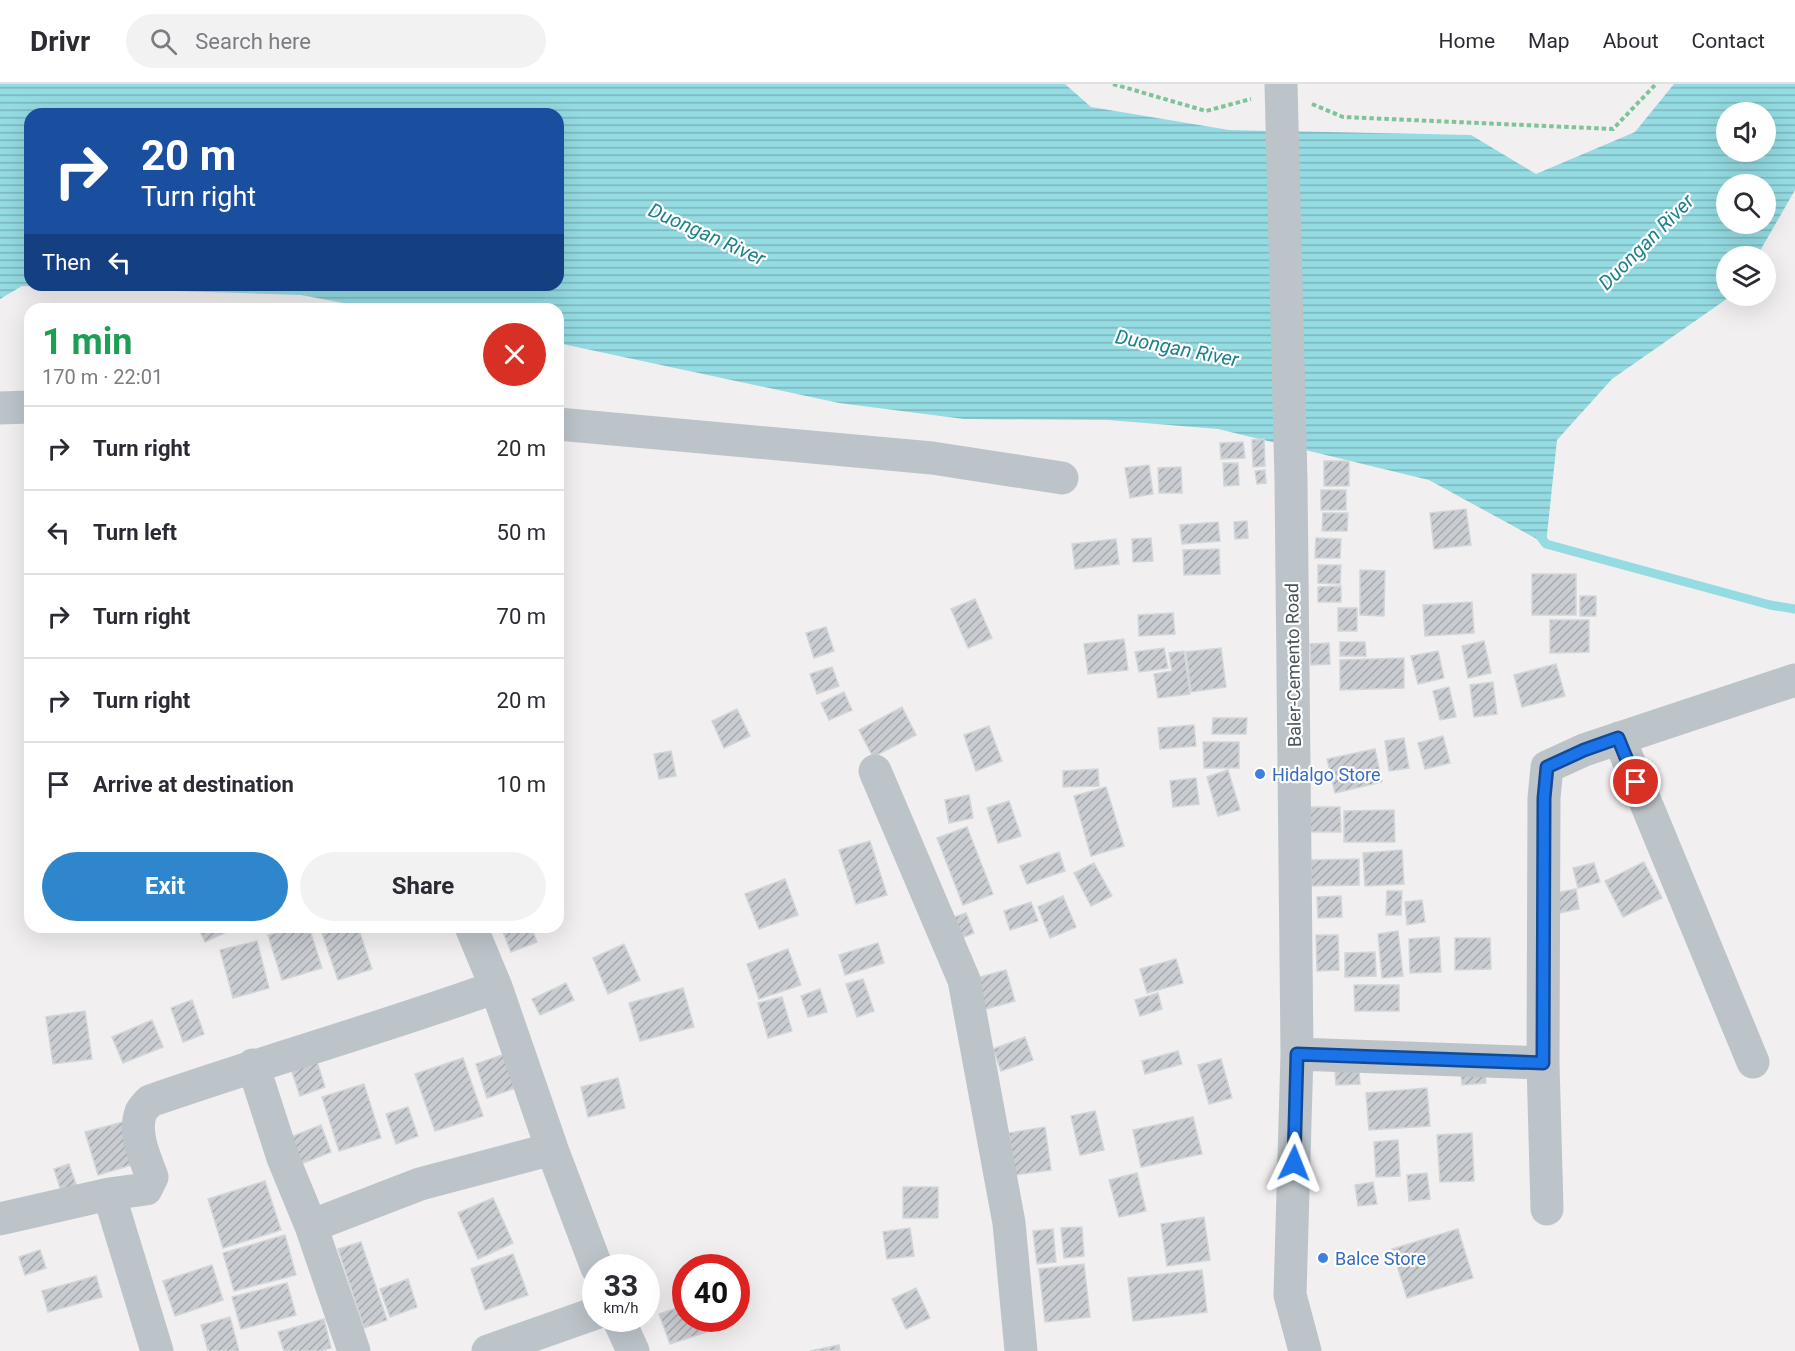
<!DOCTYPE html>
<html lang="en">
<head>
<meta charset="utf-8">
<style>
	:root { --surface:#fff; --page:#f2f2f3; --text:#2b2b33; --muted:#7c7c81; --line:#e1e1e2; --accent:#2e87cc }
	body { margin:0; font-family:Roboto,sans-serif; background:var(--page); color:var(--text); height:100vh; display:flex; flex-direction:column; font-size:22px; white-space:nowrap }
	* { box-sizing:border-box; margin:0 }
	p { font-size:20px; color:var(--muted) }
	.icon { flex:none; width:33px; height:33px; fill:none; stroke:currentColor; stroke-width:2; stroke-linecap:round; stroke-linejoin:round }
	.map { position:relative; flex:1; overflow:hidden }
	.sheet { position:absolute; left:24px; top:219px; width:540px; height:630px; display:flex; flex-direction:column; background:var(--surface); border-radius:18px; box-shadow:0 6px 24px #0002 }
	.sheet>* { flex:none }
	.top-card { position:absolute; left:24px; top:24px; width:540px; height:183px; border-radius:18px; box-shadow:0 6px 24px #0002; background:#1a4fa0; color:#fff; overflow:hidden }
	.controls { position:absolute; left:1716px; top:18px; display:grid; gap:12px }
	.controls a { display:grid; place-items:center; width:60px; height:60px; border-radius:50%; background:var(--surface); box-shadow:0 6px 24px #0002; font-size:30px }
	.speed { position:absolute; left:582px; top:1170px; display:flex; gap:12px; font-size:30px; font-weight:700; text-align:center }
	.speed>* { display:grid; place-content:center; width:78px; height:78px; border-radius:50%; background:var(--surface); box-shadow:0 6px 24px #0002; line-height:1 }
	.speed small { font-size:15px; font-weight:400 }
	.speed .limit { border:9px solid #d22; background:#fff; color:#111 }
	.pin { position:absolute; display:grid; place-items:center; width:51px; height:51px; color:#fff; margin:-26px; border:3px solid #fff; border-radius:50%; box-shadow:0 2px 6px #0007 }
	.me { position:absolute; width:66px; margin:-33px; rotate:2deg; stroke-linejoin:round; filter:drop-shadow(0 0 4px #0008) }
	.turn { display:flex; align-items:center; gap:21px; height:126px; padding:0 18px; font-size:27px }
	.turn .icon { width:78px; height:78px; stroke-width:2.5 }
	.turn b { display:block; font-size:42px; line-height:51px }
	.then { display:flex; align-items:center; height:57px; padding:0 18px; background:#0003; gap:12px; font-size:22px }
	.round { display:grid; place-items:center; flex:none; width:63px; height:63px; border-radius:32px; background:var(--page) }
	.head { display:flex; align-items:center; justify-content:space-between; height:102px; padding:0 18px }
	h1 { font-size:36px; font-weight:700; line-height:45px; color:#1e9e55 }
	.cta { display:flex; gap:12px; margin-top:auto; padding:12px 18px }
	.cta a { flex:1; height:69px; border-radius:36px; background:var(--accent); color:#fff; font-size:24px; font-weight:700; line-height:69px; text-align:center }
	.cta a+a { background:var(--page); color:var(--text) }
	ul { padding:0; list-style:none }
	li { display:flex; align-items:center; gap:18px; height:84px; padding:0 18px; border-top:2px solid var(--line) }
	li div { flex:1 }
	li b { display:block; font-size:22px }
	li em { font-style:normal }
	header { display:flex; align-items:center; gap:36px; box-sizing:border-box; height:84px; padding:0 30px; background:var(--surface); border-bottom:2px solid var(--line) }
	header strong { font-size:28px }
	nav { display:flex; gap:33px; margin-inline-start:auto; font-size:21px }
	.search { width:420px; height:54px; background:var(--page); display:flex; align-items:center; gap:15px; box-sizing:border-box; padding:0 21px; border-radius:33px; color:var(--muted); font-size:22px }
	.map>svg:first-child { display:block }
</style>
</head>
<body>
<header>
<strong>Drivr</strong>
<div class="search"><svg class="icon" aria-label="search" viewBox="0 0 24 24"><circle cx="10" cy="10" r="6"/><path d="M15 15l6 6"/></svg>Search here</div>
<nav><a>Home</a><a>Map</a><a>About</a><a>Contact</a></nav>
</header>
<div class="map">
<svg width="1795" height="1267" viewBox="0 0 1795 1267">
	<defs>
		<pattern id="water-rules" width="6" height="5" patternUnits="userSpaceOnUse" patternTransform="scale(1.5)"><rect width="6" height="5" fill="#94dbe2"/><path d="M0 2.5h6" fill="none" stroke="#7bb4ba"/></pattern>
		<pattern id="building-hatch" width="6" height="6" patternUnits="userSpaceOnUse" patternTransform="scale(1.5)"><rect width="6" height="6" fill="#c9ccd1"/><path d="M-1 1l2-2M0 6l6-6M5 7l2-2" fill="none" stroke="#a5a8ad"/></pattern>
	</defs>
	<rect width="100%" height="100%" fill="#f1efef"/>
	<path fill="url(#water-rules)" fill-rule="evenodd" d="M0 0H1065L1091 23 1229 46 1471 51 1536 90 1635 48 1674 0H1795V106L1757 172H1726V212H1731L1612 295 1557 356 1546 460 1429 396 1218 345 1108 336 964 335 839 319 558 259V225H375L301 211 22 202 0 215ZM1726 28H1766V68H1726ZM30 30H558V201H30ZM1726 100H1766V140H1726Z"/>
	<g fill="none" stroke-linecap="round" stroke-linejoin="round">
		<path stroke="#94dbe2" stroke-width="9" d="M1540 452 1546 460 1770 521 1795 525"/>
	</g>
	<path fill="url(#building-hatch)" stroke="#d3d6d9" stroke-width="1.5" d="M1264 355 1265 382 1253 383 1252 356Z
		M1243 358 1245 374 1221 375 1220 359Z
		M1324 377H1349V402H1324Z
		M1223 379H1238L1239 401 1224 402Z
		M1149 381 1153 410 1130 414 1125 384Z
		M1181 383 1182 409H1159L1158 384Z
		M1265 386 1266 399 1257 400 1255 387Z
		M1321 406H1346V426H1321Z
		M1466 425 1471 461 1434 465 1430 429Z
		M1323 429H1348L1347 447H1322Z
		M1247 437 1248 454 1235 455 1234 438Z
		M1218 438 1220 457 1182 460 1180 441Z
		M1151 454 1153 477 1133 478 1132 455Z
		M1316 454 1341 455 1340 474H1315Z
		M1116 455 1119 480 1075 485 1072 460Z
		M1219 465 1220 490 1184 491 1183 466Z
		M1318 481H1341L1340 500 1318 499Z
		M1360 486 1385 487 1384 532 1360 531Z
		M1532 490H1576V531H1532Z
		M1341 502V518H1318V503Z
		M1580 512H1596V532H1580Z
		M975 515 992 554 968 564 951 525Z
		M1472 518 1474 549 1425 552 1423 521Z
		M1338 524H1357V547H1338Z
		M1173 529 1175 550 1139 552 1138 531Z
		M1550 536H1589V568L1550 569Z
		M826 543 834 567 814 574 806 549Z
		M1124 555 1128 586 1088 590 1084 560Z
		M1484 557 1491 589 1468 594 1462 562Z
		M1340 558H1365L1366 572H1340Z
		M1329 559 1330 580 1311 581 1310 560Z
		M1164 564 1168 584 1139 588 1135 568Z
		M1221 564 1226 603 1191 608 1186 568Z
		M1184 567 1190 610 1158 614 1154 590 1172 587 1169 569Z
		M1438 567 1444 594 1418 600 1411 572Z
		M1404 574V604L1340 606V576Z
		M1556 580 1565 612 1522 623 1514 591Z
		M832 583 839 602 817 610 810 590Z
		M1493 598 1497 630 1474 633 1470 601Z
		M1449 603 1456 633 1440 636 1433 607Z
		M844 608 852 626 829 636 821 619Z
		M902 623 916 651 873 673 859 646Z
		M737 625 750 652 724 664 712 637Z
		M1213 634H1247L1246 650H1212Z
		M1194 641 1196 662 1160 665 1158 644Z
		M989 642 1002 677 976 687 964 651Z
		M1443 652 1450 679 1425 685 1418 659Z
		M1404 654 1409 684 1389 687 1385 657Z
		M1203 658H1239V684H1204Z
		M1375 665 1382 698 1335 709 1327 675Z
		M671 667 676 692 659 695 654 670Z
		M1098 685 1099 702 1063 703V687Z
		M1228 686 1240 726 1218 732 1207 693Z
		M1196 694 1199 720 1173 723 1170 697Z
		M1106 703 1124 762 1091 772 1074 712Z
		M969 711 973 734 949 739 945 716Z
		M1009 717 1021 752 998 759 987 724Z
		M1308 723H1340L1341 748H1308Z
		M1394 726 1395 758H1344V727Z
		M967 743 993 810 963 821 937 754Z
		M870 757 887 811 856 820 839 766Z
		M1402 766 1404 800 1365 802 1363 769Z
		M1059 768 1065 787 1027 800 1020 782Z
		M1359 775V801L1311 802V776Z
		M1644 778 1662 814 1623 833 1605 797Z
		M1094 779 1112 812 1091 822 1074 789Z
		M1594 779 1600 798 1578 804 1573 784Z
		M785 795 798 831 759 845 745 810Z
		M1576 805 1579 825 1559 829 1555 809Z
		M1387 807H1402L1401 831H1386Z
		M1063 812 1076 843 1050 854 1038 823Z
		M1341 812 1342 833 1318 834 1317 813Z
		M1422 816 1425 838 1407 841 1405 818Z
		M1031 818 1038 837 1010 846 1004 827Z
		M966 829 974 849 954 857 946 836Z
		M198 843H235V844L205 858Z
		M295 843H309L322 884 282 896 268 851Z
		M320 843H358L372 885 338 896Z
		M501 843H531L537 858 511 868Z
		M1398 847 1403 892 1382 894 1378 850Z
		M1316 851H1338L1339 886 1317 887Z
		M1439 853 1441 888 1410 889 1409 855Z
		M1455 854H1490L1491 885 1455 886Z
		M257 857 269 904 233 914 220 866Z
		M878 859 884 879 845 891 839 871Z
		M624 860 640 896 608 910 593 874Z
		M788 865 801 901 759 915 747 880Z
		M1375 868 1376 892 1345 893V869Z
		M1176 875 1183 899 1147 909 1140 885Z
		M1006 886 1015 917 982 926 973 895Z
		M863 895 874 927 857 933 846 900Z
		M566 899 574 916 540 931 532 915Z
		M1354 901H1399V927H1355Z
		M683 904 694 943 640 957 629 919Z
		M820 905 827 928 808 933 801 912Z
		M1158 909 1162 925 1140 932 1135 916Z
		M782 913 792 947 768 954 758 919Z
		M192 916 204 950 183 958 171 924Z
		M85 927 92 975 53 980 46 933Z
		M152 936 163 963 123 979 112 953Z
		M1025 953 1033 976 1001 987 993 965Z
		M1178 967 1182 980 1145 990 1142 977Z
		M505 970 516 1004 487 1014 476 980Z
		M315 971 325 1003 300 1012 289 979Z
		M1358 973 1360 1000 1336 1001 1334 975Z
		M463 974 483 1032 435 1047 415 990Z
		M1221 975 1232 1014 1209 1020 1198 981Z
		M1484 976 1486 999 1462 1001 1460 978Z
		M618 994 625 1024 588 1033 581 1003Z
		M364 1000 381 1054 339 1067 322 1013Z
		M1427 1004 1430 1042 1369 1046 1366 1009Z
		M408 1023 418 1052 396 1060 386 1030Z
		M1095 1027 1104 1066 1080 1071 1071 1032Z
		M1193 1033 1202 1070 1141 1083 1133 1046Z
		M123 1038 135 1080 98 1091 85 1048Z
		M321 1041 331 1068 298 1081 288 1054Z
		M1045 1043 1051 1086 1015 1091 1009 1049Z
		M1472 1049 1474 1097 1440 1098 1437 1051Z
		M1398 1056 1400 1092 1376 1093 1374 1058Z
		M69 1080 77 1103 61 1107 54 1085Z
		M1137 1089 1146 1127 1119 1133 1109 1096Z
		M1427 1089 1430 1115 1409 1117 1407 1091Z
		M265 1097 281 1146 223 1164 208 1115Z
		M1373 1098 1377 1120 1358 1122 1355 1101Z
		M903 1103H938V1134H903Z
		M493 1114 513 1159 478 1175 458 1129Z
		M1204 1133 1210 1176 1167 1182 1161 1140Z
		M1082 1143 1084 1172 1064 1174 1061 1144Z
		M910 1144 914 1172 887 1175 883 1148Z
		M1053 1145 1056 1178 1037 1180 1033 1147Z
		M1458 1145 1473 1194 1407 1214 1392 1165Z
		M285 1151 296 1191 234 1207 223 1169Z
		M361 1158 387 1236 364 1244 338 1165Z
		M40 1166 46 1184 25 1191 19 1173Z
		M513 1170 528 1211 485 1226 471 1185Z
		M1084 1180 1090 1233 1045 1238 1039 1185Z
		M212 1181 223 1216 175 1232 163 1197Z
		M1202 1186 1207 1228 1133 1237 1128 1194Z
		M96 1192 102 1213 48 1228 42 1207Z
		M408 1195 417 1223 390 1233 380 1205Z
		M287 1199 296 1231 241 1245 232 1213Z
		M916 1204 930 1234 906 1245 892 1215Z
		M686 1221V1234H702L707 1248 670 1260 659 1230Z
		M230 1233 239 1267H208L201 1241Z
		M324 1235 331 1264 321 1267H284L278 1248Z
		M839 1261 840 1267H810Z"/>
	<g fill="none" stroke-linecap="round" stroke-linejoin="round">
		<path stroke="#7ec498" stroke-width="4" stroke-dasharray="4.5 3" stroke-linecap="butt" d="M1113 0 1206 27 1251 15
			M1312 20 1343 33 1613 45 1656 0"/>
		<path stroke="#bcc4ca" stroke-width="33" d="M1281 0 1291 396 1297 970 1290 1211 1305 1267
			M0 324 30 323
			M558 340 932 374 1062 394
			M1619 654 1753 978
			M875 687 964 896 1009 1139 1021 1267
			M471 843 496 903 552 1065 597 1184
			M1297 970 1543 979
			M253 981 283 1074 311 1142 354 1267
			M109 1110 157 1267
			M1547 1125 1543 979 1544 714 1547 683 1584 666 1795 596
			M0 1135 109 1110 146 1105 152 1093C145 1074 133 1049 141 1028 143 1024 147 1020 150 1017 265 977 382 944 496 903
			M311 1142 420 1100 552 1065
			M618 1234 633 1267
			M488 1267 596 1229"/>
	</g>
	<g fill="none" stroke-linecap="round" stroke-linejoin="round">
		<g stroke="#114b97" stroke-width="15">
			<path id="route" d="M1294 1079 1297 970 1543 979 1544 714 1547 683 1584 666 1618 654 1636 698"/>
		</g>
		<use href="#route" stroke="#1a73e8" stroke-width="10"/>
	</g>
	<g fill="#3f7fe0" stroke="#fff" stroke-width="2">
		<circle cx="1260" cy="690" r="6"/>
		<circle cx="1323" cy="1174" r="6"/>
	</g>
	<g text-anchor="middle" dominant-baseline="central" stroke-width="4.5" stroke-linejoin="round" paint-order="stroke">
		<g font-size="18" fill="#49545a" stroke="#fff">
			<text transform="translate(1293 581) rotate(-91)">Baler-Cemento Road</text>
		</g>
		<g font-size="18" fill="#366cbe" stroke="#fff" text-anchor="start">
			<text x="1272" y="690">Hidalgo Store</text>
			<text x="1335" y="1174">Balce Store</text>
		</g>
		<g font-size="20" font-style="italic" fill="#1c828b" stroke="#fff">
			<text transform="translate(707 150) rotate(24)">Duongan River</text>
			<text transform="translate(1646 158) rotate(-45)">Duongan River</text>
			<text transform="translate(1177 264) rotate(11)">Duongan River</text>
		</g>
	</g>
</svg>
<div class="controls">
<a><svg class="icon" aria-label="sound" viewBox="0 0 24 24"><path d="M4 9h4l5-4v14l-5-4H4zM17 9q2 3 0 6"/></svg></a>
<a><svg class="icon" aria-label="search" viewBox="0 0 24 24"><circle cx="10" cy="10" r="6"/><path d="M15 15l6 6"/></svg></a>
<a><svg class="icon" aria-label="layers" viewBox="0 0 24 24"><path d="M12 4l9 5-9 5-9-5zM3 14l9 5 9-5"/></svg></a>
</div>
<div class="speed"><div>33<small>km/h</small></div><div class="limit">40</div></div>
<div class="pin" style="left:1636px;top:698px;background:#d93025"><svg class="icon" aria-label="arrive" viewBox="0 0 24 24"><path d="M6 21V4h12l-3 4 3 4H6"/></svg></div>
<svg class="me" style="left:1294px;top:1079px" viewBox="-20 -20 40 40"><path d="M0-17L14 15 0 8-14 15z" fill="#1a73e8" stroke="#fff" stroke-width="4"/></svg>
<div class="top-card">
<div class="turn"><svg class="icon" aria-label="right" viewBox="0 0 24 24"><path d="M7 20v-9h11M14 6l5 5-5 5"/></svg><div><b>20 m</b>Turn right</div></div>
<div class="then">Then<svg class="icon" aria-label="left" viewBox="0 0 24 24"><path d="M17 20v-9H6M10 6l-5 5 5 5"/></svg></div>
</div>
<section class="sheet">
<div class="head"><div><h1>1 min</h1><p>170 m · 22:01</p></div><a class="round" style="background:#d93025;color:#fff"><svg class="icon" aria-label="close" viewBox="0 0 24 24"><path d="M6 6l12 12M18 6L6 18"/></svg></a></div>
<ul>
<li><svg class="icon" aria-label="right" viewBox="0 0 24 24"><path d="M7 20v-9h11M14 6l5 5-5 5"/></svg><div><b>Turn right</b></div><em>20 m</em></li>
<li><svg class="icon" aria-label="left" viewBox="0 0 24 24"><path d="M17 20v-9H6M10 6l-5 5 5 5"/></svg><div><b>Turn left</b></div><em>50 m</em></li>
<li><svg class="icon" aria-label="right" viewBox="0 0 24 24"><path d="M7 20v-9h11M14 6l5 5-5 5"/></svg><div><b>Turn right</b></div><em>70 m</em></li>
<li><svg class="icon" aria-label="right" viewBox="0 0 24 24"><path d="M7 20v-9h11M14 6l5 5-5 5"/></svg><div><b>Turn right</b></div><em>20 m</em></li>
<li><svg class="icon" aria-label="arrive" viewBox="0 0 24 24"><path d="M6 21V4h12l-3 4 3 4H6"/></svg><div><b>Arrive at destination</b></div><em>10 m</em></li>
</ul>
<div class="cta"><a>Exit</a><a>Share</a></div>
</section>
</div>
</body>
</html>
